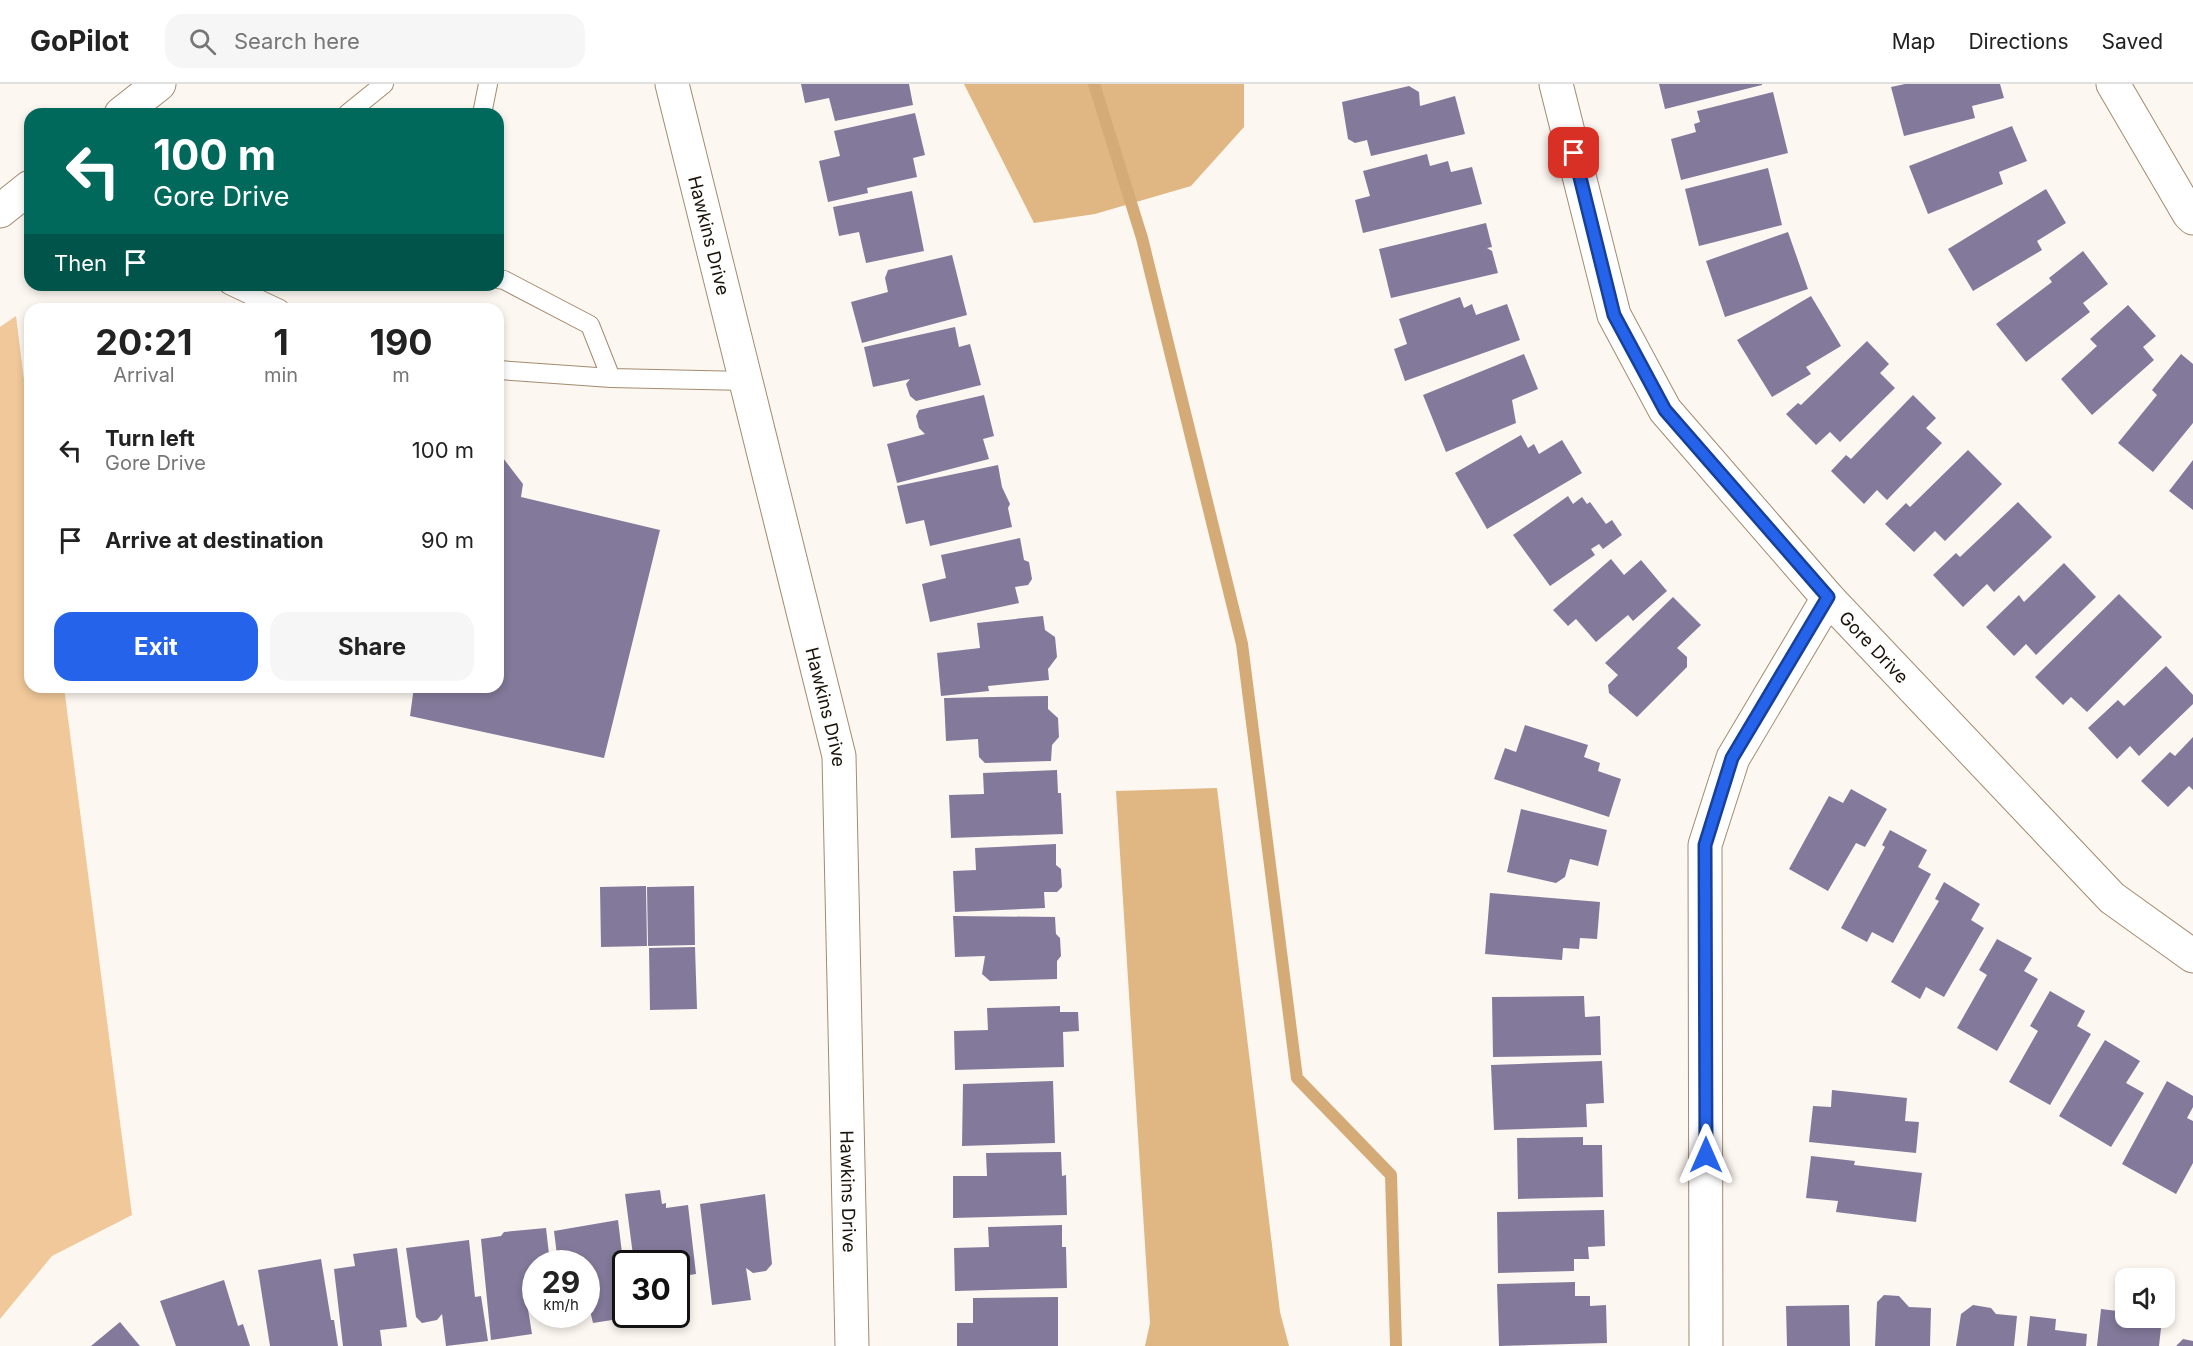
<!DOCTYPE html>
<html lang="en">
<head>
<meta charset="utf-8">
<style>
	:root { --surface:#fff; --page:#f6f6f6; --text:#222; --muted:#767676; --line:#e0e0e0; --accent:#2563eb }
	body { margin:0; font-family:Inter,sans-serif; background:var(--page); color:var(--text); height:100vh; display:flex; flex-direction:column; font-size:22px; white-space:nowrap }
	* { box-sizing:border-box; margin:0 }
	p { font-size:20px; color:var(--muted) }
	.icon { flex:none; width:33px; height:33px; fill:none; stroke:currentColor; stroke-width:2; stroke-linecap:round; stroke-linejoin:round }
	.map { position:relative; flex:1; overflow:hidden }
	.details { position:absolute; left:24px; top:219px; width:480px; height:390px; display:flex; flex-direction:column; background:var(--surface); border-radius:18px; box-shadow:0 3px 9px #0003 }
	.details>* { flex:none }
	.banner { position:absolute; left:24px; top:24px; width:480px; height:183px; border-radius:18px; box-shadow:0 3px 9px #0003; background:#00695c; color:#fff; overflow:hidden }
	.buttons { position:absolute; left:2115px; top:1184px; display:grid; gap:12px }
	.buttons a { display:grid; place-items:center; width:60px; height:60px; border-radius:12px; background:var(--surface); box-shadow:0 3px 9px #0003; font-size:30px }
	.speed { position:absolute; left:522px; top:1166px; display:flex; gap:12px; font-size:30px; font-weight:700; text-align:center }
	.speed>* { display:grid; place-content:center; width:78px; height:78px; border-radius:50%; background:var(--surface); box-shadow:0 3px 9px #0003; line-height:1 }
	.speed small { font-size:15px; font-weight:400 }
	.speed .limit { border:3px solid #111; border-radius:9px; background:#fff; color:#111 }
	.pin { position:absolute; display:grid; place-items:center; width:51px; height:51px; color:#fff; margin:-26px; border-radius:12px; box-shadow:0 3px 9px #0006 }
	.me { position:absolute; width:66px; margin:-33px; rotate:0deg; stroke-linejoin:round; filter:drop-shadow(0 0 4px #0008) }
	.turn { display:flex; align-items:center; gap:21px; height:126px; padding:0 30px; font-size:27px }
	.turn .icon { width:78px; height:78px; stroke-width:2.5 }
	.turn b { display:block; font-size:42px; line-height:51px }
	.then { display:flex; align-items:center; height:57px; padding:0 30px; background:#0003; gap:12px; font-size:22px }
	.eta { display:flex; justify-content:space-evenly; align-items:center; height:102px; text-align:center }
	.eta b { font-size:36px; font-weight:700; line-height:42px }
	.button { display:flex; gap:12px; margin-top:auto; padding:12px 30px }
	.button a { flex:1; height:69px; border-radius:18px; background:var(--accent); color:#fff; font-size:24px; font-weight:700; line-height:69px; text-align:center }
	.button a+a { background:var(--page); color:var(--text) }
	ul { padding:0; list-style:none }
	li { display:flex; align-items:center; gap:18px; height:90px; padding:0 30px }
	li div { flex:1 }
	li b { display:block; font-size:22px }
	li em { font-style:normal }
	header { display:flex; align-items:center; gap:36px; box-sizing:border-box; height:84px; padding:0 30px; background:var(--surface); border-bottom:2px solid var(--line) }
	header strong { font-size:28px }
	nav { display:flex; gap:33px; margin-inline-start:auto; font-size:21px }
	.search { width:420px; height:54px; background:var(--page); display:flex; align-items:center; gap:15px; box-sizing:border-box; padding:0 21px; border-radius:18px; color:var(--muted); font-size:22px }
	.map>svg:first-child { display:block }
</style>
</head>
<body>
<header>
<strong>GoPilot</strong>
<div class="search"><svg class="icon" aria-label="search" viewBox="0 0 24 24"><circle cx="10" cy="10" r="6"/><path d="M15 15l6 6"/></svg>Search here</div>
<nav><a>Map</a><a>Directions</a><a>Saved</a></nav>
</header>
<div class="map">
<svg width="2193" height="1262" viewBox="0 0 2193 1262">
	<rect width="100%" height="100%" fill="#fdf7f1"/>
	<path fill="#f0c899" d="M16 232 30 344V603H64L132 1131 52 1172 0 1235V243Z"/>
	<path fill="#e0b682" d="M964 0H1244V43L1191 102 1095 130 1034 139Z
		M1217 704 1280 1228 1289 1262H1145L1150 1239 1116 707Z"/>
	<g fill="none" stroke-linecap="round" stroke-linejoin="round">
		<path stroke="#d4aa76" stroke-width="12" d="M1094 0 1142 154 1242 560 1297 994 1391 1091 1396 1262"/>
	</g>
	<path fill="#837a9b" d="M801 0H909L913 21 835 37 829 14 805 19Z
		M1659 0H1762V1L1665 25Z
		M1905 0H2000L2004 14 1972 22 1975 34 1904 52 1891 3Z
		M1409 2 1419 8 1420 22 1455 12 1465 50 1371 72 1367 56 1355 59 1348 55 1342 18Z
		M1773 8 1788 69 1681 96 1671 55 1696 48 1694 40 1700 38 1697 27Z
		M915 29 925 71 913 74 917 93 867 104 868 109 828 118 819 77 840 72 834 47Z
		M2012 42 2027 77 1999 88 2003 100 1928 130 1909 82Z
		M1427 70 1430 82 1448 77 1451 88 1472 83 1482 120 1363 149 1355 116 1370 112 1363 87Z
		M1768 84 1782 141 1699 162 1685 105Z
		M2046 105 2066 139 2037 157 2042 166 1973 207 1948 165Z
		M912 107 924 167 866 179 859 148 839 152 833 123Z
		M1486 139 1492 163 1487 164 1492 167 1498 189 1391 214 1379 165Z
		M1788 148 1808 205 1725 233 1706 177Z
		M2083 167 2108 200 2083 219 2090 228 2026 278 1996 240 2052 198 2049 194Z
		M952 171 967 231 862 259 851 218 888 208 885 194 888 186Z
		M1811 212 1841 262 1806 283 1811 290 1772 313 1737 256Z
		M1460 213 1464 224 1472 220 1476 231 1507 220 1520 256 1405 297 1394 265 1407 260 1399 235Z
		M2128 221 2156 252 2143 263 2154 276 2092 331 2061 295 2097 262 2090 255Z
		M955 243 959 263 970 260 981 301 916 317 910 312 906 300 910 295 873 303 864 263Z
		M1867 257 1889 280 1880 289 1895 304 1840 358 1830 348 1816 361 1786 330 1798 319 1801 321Z
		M1524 270 1538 305 1512 316 1516 339 1446 368 1423 311Z
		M2181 270 2193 280V339L2153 388 2118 359 2157 311 2152 306Z
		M984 311 994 352 983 355 989 375 897 399 887 360 925 350 919 344 916 332 919 326Z
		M1913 311 1936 334 1926 344 1942 359 1887 416 1877 406 1864 420 1831 387 1846 371 1851 375Z
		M1521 351 1528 364 1534 360 1539 370 1562 356 1582 389 1487 445 1455 389Z
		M1968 366 2002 400 1945 457 1935 447 1914 468 1885 440 1906 419 1910 423Z
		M498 373 503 374 523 400 521 413 660 446 604 674 410 632 414 603H498Z
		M2193 376V426L2169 407Z
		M998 381 1002 403 1010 420 1008 424 1012 443 930 462 924 436 906 440 897 402Z
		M1568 412 1573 420 1582 413 1587 420 1590 418 1606 440 1612 436 1622 451 1603 465 1599 460 1591 465 1595 471 1550 502 1513 451Z
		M2018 418 2052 453 1994 508 1987 500 1963 523 1933 491 1956 469 1960 473Z
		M1020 454 1024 476 1029 478 1032 495 1028 501 1015 503 1019 519 930 538 922 500 946 494 941 471Z
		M1611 475 1624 491 1641 476 1667 507 1633 537 1628 531 1596 558 1576 535 1568 542 1553 526Z
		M2064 479 2096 513 2036 571 2026 560 2014 572 1986 543 2019 511 2024 518Z
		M2119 510 2162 553 2087 628 2071 613 2063 621 2035 593Z
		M1673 513 1701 541 1677 564 1687 573V583L1637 633 1609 609 1608 601 1618 591 1605 579Z
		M1043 532 1045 546 1055 553 1057 573 1048 585 1049 596 988 602 989 607 941 612 937 569 980 564 977 539Z
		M2166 582 2193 611V620L2139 672 2130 662 2117 675 2088 644 2118 616 2124 622Z
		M1048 612V625L1058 634 1059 653 1052 661 1051 677 985 679 979 673 978 655 946 657 944 614Z
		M1525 641 1588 661 1584 673 1600 679 1598 687 1621 695 1609 733 1494 695 1505 664 1516 668Z
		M2193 653V706L2189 702 2168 723 2141 697 2170 668 2175 672Z
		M1057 686 1058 709H1061L1063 750 951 754 949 711 984 710 983 689Z
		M1851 705 1887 725 1865 763 1856 759 1828 807 1789 785 1829 712 1843 719Z
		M1521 725 1607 746 1598 782 1570 775 1565 793 1556 799 1507 788Z
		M1890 746 1927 766 1918 783 1931 790 1893 859 1872 848 1867 858 1841 844 1885 763 1882 761Z
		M1056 760V781L1061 785 1062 803 1057 808H1044L1045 824 955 828 953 787 976 786 975 764Z
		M1944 798 1980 820 1971 836 1984 844 1944 913 1926 903 1920 915 1891 898 1939 817 1935 815Z
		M646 802 647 862 601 863 600 803Z
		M694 802 695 861 648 862 647 803Z
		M1490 809 1600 818 1597 855 1580 854 1579 865 1563 864 1562 876 1485 870Z
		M953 832 1055 833 1056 850 1060 854 1061 872 1057 877V895L990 897 982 890 985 872 955 873Z
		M1997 855 2032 874 2024 887 2038 895 1997 967 1957 944 1987 891 1979 886Z
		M695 863 697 925 650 926 649 864Z
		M2050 907 2085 927 2077 942 2091 950 2050 1021 2009 998 2038 947 2030 942Z
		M1584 912 1585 933 1600 932 1601 971 1493 973 1492 913Z
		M1060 922V928H1078L1079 947 1063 948 1064 983 955 986 954 947 988 946 987 924Z
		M2105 956 2140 977 2126 999 2144 1009 2111 1063 2059 1032Z
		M1602 977 1604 1019 1586 1020 1587 1043 1494 1046 1491 981Z
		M1053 997 1055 1059 962 1062 963 1000Z
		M2167 997 2193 1012V1023L2187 1034 2193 1037V1079L2176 1110 2122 1080Z
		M1832 1006 1907 1014 1905 1037 1919 1038 1916 1069 1809 1058 1813 1022 1831 1023Z
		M1583 1053V1061H1602L1603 1113 1518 1115 1517 1054Z
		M1061 1068 1062 1092 1066 1091 1067 1131 953 1134V1092H987L986 1069Z
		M1811 1072 1855 1077 1854 1081 1922 1089 1916 1138 1836 1128 1838 1117 1806 1114Z
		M660 1106 662 1120 666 1119V1124L688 1121 696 1190 676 1193V1179H634L625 1110Z
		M765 1110 772 1180 766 1187 753 1189 746 1184 751 1216 712 1221 700 1120Z
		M1604 1126 1605 1162 1588 1163 1589 1175H1574V1187L1498 1189 1497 1128Z
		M618 1136 626 1202V1230H630L631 1233 593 1239 586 1210V1179H558L554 1147Z
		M1062 1141V1163H1066L1067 1204 955 1207 954 1164 989 1163 988 1143Z
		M546 1144 550 1179H536V1219H527L532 1250 491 1256 481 1155 501 1152 504 1148Z
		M469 1156 475 1213 481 1212 488 1257 446 1262 442 1230 437 1236 422 1239 416 1233 406 1164Z
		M397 1164 407 1243 380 1246 382 1262H343L334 1185 355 1182 353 1170Z
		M321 1175 331 1236H334L338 1262H270L258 1186Z
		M224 1196 238 1242 243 1240 250 1262H176L160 1217Z
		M1575 1198V1212H1590V1222L1606 1221 1607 1259 1499 1262 1497 1200Z
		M1884 1211 1899 1212 1909 1223 1931 1224 1930 1262H1875L1877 1218Z
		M1058 1213V1262H957V1239H973V1214Z
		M1849 1221 1850 1262H1787L1786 1222Z
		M1973 1221 1991 1224 1996 1230 2017 1232 2014 1262H1956L1961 1230Z
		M2101 1225 2126 1228V1233H2137L2136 1241 2161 1244 2159 1262H2097Z
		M2030 1232 2056 1235 2055 1246 2087 1250 2086 1262H2027Z
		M120 1238 140 1262H91Z
		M2183 1255 2193 1257V1262H2176Z"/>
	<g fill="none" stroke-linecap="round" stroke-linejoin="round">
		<g stroke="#a38b6e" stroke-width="20">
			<path id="lane" d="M347 30 384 0
				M482 30 488 0
				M498 195 504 196 590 241 611 294
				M229 201 280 225
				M498 286 611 294 746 297"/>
		</g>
		<g stroke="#a38b6e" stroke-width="35">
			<g id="street">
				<path id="s1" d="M672 0 839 672 852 1262"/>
				<path id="s2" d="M1556 0 1614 231 1665 326 1828 514 2112 814 2193 872"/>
				<path d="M2113 0 2189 130 2193 134"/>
				<path d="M1706 1262 1705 761 1733 674 1828 514"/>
			</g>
		</g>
		<g stroke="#a38b6e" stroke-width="35">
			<path id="secondary" d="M121 30 159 0
				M0 127 30 103"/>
		</g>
		<use href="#lane" stroke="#fff" stroke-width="18"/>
		<use href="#street" stroke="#fff" stroke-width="33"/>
		<use href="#secondary" stroke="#fff" stroke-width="33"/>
	</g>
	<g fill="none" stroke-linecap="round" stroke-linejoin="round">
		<g stroke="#184099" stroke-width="15">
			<path id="route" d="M1574 69 1614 231 1665 326 1828 513 1732 674 1705 761 1706 1071"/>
		</g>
		<use href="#route" stroke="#2563eb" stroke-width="10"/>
	</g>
	<g text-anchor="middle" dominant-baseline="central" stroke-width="5" stroke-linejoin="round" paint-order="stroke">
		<g font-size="18" fill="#1b1208" stroke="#fff">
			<text stroke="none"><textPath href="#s1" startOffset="156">Hawkins Drive</textPath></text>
			<text stroke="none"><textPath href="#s2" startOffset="662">Gore Drive</textPath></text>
			<text stroke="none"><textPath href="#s1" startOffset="642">Hawkins Drive</textPath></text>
			<text stroke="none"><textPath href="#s1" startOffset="1128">Hawkins Drive</textPath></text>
		</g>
	</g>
</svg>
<div class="buttons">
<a><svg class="icon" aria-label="sound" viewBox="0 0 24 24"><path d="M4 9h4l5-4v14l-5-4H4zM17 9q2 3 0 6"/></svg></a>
</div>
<div class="speed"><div>29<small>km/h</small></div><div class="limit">30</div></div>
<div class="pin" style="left:1574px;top:69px;background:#d93025"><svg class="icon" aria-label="arrive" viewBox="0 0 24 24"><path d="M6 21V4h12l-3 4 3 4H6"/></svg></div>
<svg class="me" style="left:1706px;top:1071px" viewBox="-20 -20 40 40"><path d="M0-17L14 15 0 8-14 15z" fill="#2563eb" stroke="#fff" stroke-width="4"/></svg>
<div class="banner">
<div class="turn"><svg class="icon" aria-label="left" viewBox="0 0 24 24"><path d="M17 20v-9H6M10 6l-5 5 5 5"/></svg><div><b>100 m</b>Gore Drive</div></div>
<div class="then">Then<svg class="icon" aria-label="arrive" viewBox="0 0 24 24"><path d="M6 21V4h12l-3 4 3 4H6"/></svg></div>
</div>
<section class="details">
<div class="eta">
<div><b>20:21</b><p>Arrival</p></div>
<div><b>1</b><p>min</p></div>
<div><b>190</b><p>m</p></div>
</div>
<ul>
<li><svg class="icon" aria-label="left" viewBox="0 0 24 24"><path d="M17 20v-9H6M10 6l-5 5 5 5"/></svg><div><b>Turn left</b><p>Gore Drive</p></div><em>100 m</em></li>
<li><svg class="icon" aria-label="arrive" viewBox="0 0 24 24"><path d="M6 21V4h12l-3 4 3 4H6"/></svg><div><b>Arrive at destination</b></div><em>90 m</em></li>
</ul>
<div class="button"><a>Exit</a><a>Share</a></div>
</section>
</div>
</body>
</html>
